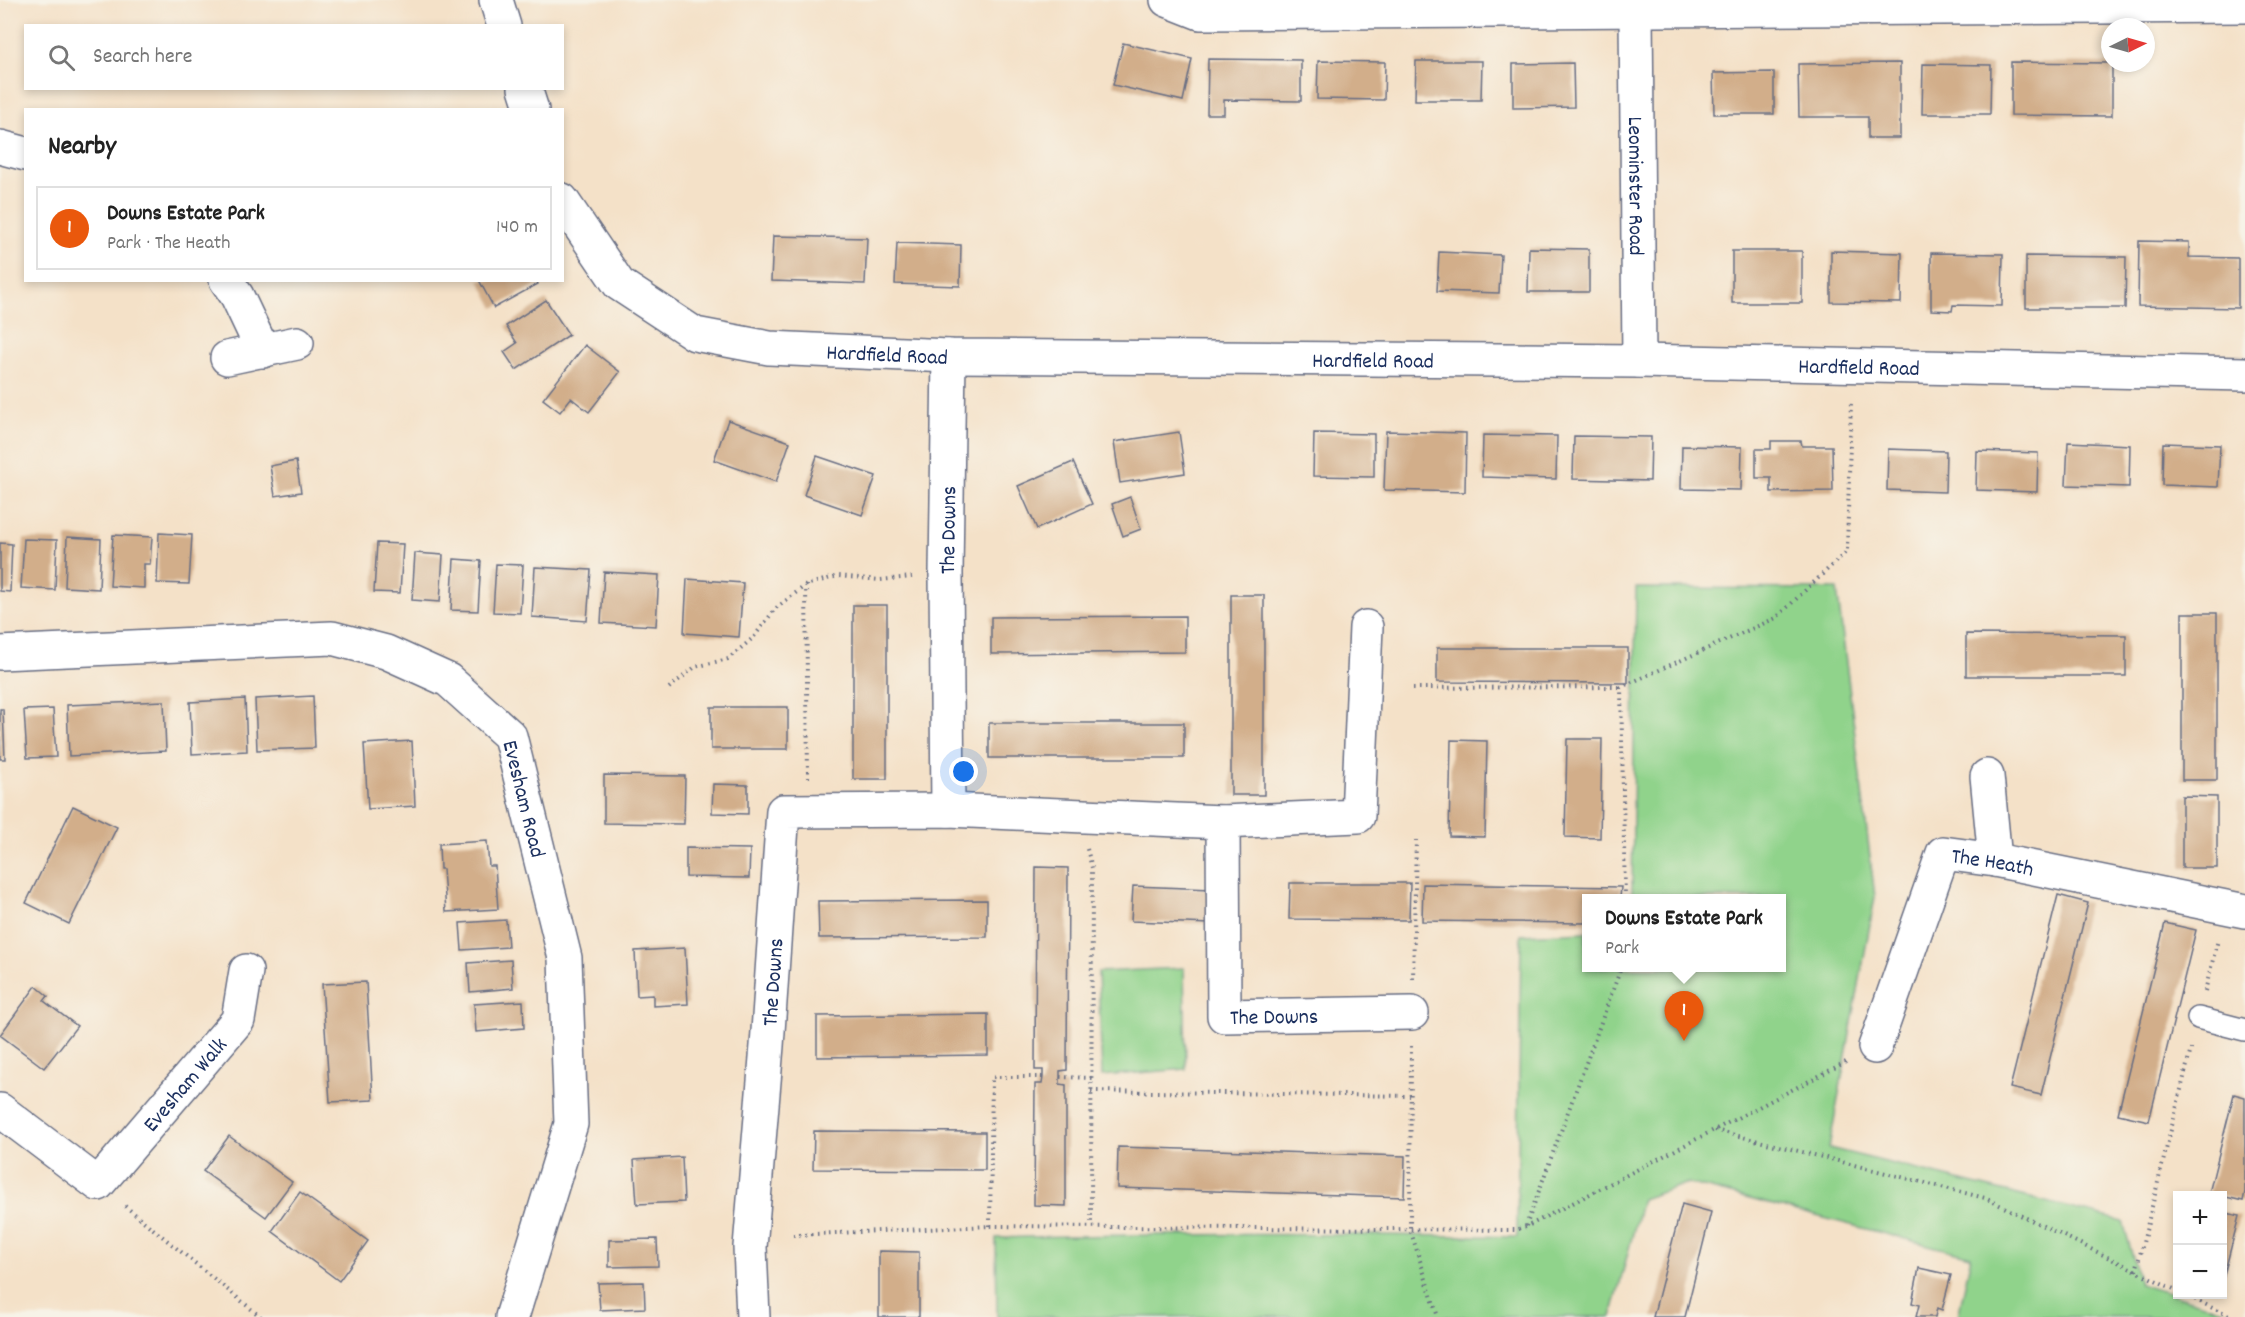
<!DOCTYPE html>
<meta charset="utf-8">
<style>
:root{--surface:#fff;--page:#f2f2f2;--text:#222;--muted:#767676;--line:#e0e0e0;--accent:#ea580c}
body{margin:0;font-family:Dekko,sans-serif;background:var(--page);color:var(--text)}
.controls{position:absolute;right:18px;bottom:18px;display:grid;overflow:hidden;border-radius:0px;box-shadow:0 3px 9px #0003}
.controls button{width:54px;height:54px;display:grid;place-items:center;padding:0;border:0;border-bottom:2px solid var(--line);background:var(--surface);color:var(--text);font:30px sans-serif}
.compass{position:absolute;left:2101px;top:18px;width:54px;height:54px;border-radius:50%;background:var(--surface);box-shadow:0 3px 9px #0003;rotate:85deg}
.you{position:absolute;left:964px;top:772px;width:21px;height:21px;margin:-15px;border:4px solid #fff;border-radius:50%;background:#1a73e8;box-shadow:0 0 0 9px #1a73e833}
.badge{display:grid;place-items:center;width:39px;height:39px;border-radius:50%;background:var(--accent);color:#fff;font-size:20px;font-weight:700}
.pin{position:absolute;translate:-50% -50px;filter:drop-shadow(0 2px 3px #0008)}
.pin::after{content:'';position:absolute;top:32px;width:21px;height:18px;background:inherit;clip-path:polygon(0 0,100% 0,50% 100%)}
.popup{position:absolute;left:1582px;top:894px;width:204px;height:78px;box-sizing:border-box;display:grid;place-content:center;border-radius:0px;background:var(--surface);filter:drop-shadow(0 2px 4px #0005);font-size:20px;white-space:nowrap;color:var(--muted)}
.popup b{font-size:22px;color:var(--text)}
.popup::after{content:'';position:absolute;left:50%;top:100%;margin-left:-12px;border:12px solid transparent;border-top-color:var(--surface)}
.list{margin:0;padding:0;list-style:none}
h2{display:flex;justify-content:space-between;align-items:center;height:78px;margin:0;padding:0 24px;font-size:26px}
h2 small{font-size:20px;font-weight:400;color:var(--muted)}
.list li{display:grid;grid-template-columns:39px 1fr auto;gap:18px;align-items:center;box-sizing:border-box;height:84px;margin:0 12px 12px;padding:0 12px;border:2px solid var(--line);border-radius:0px}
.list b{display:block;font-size:22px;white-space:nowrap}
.list p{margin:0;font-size:20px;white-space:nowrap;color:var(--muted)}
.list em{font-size:20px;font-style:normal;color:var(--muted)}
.icon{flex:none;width:33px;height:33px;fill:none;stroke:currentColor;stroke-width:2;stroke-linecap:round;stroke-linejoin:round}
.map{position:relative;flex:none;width:2245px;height:1317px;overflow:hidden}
.search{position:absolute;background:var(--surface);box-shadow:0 3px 9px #0003;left:24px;top:24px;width:540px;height:66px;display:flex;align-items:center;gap:15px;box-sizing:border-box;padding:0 21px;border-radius:0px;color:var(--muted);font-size:22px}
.panel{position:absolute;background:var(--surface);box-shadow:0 3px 9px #0003;left:24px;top:108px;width:540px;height:174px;border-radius:0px}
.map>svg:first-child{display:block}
</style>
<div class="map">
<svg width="2245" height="1317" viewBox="0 0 2245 1317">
<rect width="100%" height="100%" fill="#f7f3e8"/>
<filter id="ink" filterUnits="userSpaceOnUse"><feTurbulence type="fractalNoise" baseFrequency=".0167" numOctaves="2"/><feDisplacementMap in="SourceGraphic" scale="12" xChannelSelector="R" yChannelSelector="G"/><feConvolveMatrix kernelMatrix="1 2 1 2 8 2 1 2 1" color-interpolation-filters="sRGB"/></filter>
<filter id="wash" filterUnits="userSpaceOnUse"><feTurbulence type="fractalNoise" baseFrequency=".008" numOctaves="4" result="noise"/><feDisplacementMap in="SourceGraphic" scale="24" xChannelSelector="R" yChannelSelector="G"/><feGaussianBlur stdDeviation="1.35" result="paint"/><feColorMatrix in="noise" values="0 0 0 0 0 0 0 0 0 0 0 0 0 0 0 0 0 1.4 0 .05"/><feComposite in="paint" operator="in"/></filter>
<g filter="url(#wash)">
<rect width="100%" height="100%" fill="#f4e1c8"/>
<!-- green -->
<g fill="#90d38b" stroke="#568174" stroke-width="1.5">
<path d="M1636,588l201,1 38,308 -46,251 294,73 17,63 105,33h-287l13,-61 -283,-73 -46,16 -31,118h-614l-1,-79c174,-5 348,-4 521,-1l4,-302 65,-3v36h196v-70h-150z"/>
<polygon points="1184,968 1186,1069 1102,1076 1098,972"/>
</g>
<g id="blocks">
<!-- building -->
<g fill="#d2ae8a">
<polygon points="1123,43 1192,59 1183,101 1113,85"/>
<polygon points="1208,59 1301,60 1301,101 1224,100 1224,114 1207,114"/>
<polygon points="1318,61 1385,62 1384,100 1317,99"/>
<polygon points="1416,61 1482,61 1481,100 1415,100"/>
<polygon points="2011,62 2112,63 2112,116 2011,115"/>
<polygon points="1573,63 1574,107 1513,108 1513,64"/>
<polygon points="1900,63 1900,138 1868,138 1868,117 1799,117 1798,64"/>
<polygon points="1923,64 1991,65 1990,114 1922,114"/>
<polygon points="1774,72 1774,114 1714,114 1713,73"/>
<polygon points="773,236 867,238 865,284 771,281"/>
<polygon points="2139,241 2189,242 2189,257 2238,258 2238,308 2138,306"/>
<polygon points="897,243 961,245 960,286 895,284"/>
<polygon points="1529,248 1589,249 1589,292 1528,292"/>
<rect x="1732" y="251" width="70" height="52"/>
<polygon points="1831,251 1902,253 1901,303 1831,302"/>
<polygon points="1439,252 1501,255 1499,293 1437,291"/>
<polygon points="1931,253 2003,254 2002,306 1953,305 1952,311 1931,310"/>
<polygon points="2026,256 2126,257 2125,308 2026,308"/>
<polygon points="479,280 536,280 538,284 494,308"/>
<polygon points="546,300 569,335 516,370 504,352 517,343 506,326"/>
<polygon points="585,345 620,372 589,412 571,398 560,412 543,399"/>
<polygon points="728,420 790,442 776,482 714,460"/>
<polygon points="1386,431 1466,433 1465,492 1384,490"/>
<polygon points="1179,432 1185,473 1120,483 1114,442"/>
<polygon points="1314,433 1374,434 1374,477 1313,476"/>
<polygon points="1483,435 1557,436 1556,479 1482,477"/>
<polygon points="1574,436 1651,437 1650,481 1573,479"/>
<polygon points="1771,441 1801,441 1802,446 1832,446 1833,491 1771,492 1771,478 1756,478 1756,449 1771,449"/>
<polygon points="2068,442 2130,445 2129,487 2066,485"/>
<polygon points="2163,443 2220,445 2218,487 2162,485"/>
<polygon points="1682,446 1742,447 1741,490 1681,489"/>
<polygon points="1888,449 1946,451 1945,492 1887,490"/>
<polygon points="1977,451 2038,453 2037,492 1976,490"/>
<polygon points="817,456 876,476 862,515 804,495"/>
<polygon points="296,461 301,492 275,496 270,466"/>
<polygon points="1073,462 1092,504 1037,529 1018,486"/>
<polygon points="1130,497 1141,529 1123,536 1112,504"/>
<polygon points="159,533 192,535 189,584 157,583"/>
<polygon points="113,535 152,537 150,564 144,564 144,588 110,586"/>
<polygon points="67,537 101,539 99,589 65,587"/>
<polygon points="24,539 57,540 55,590 21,588"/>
<polygon points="0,543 12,544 10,592 0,591"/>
<polygon points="377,543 403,544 400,593 374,592"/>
<polygon points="415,553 443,555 440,602 412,600"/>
<polygon points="454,559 481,561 478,611 451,610"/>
<polygon points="496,564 523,565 520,613 493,612"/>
<polygon points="535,567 591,570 587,621 532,617"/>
<polygon points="604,572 659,575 656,626 601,623"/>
<polygon points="687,579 743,583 739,637 684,633"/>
<rect x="1231" y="595" width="33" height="200"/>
<rect x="853" y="605" width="34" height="174"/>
<rect x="2182" y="613" width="35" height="167"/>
<polygon points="1185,616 1185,652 991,654 991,617"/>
<polygon points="1966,634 2126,635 2126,676 1966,676"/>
<polygon points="1437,648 1628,648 1628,683 1437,682"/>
<polygon points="313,696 315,748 257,750 255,699"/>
<polygon points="245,699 247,751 192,754 190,702"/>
<polygon points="164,701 166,751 69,756 67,705"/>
<rect x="711" y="707" width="77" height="42"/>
<polygon points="0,709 3,709 5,759 0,759"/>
<polygon points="53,709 56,757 27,758 24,710"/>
<rect x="989" y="723" width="195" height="35"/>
<polygon points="1567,739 1602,739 1600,838 1565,837"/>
<polygon points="1451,740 1487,741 1485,837 1449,836"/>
<polygon points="412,741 415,806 368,809 364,744"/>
<polygon points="604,775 685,776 684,824 604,823"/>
<polygon points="713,784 748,785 748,814 712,813"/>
<polygon points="2182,796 2217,797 2217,868 2182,868"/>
<polygon points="73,806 117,827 69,924 26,903"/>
<polygon points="487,841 489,866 495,866 498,909 446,912 443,869 440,869 439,844"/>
<polygon points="686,848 750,849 749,878 686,877"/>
<polygon points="1036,867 1068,868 1067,1070 1060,1071 1060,1084 1066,1085 1066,1206 1034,1205 1035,1084 1042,1084 1043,1077 1043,1070 1035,1070"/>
<polygon points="1290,883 1410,883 1409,920 1289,919"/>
<polygon points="1423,884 1621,887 1620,898 1586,898 1586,923 1422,921"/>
<polygon points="1133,886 1212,889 1211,924 1131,921"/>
<polygon points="2058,895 2088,903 2041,1095 2010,1088"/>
<polygon points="987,900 987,937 819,938 818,901"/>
<polygon points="506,920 508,947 462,950 460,923"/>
<polygon points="2165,923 2196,930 2149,1121 2118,1114"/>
<polygon points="685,948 688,1004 653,1006 653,995 637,996 635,951"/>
<polygon points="511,960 513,988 470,992 468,963"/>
<polygon points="366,982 373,1100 330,1102 322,984"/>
<polygon points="36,986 48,996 44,1001 77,1026 44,1068 0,1035"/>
<polygon points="523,1001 524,1028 476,1032 474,1004"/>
<polygon points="988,1014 988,1055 817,1057 817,1016"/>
<polygon points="2234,1094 2245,1097 2245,1192 2243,1201 2209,1193"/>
<polygon points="814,1131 985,1132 985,1170 813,1169"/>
<polygon points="229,1136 292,1182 266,1217 203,1171"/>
<polygon points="1118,1147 1405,1156 1404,1197 1117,1188"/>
<polygon points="682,1157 684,1202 637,1204 634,1160"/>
<polygon points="300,1192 368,1241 339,1281 272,1231"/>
<polygon points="1682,1204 1711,1212 1685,1317 1653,1317"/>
<polygon points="2223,1212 2239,1216 2223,1279"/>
<polygon points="657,1239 658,1266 609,1267 609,1240"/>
<polygon points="879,1251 919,1252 919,1317 879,1317"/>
<polygon points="1919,1268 1951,1275 1942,1310 1937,1308 1935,1317 1916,1317 1919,1305 1912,1303"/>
<polygon points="644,1282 645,1308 600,1310 598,1283"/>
</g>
</g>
</g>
<g filter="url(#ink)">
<use href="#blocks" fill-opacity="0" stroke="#676d83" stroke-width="1.5"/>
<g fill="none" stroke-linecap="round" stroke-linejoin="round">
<!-- service casing -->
<g stroke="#676d83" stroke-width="24">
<polyline id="service" points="2198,1018 2245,1030"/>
</g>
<!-- minor casing -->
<g stroke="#676d83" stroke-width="36">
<g id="minor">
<polyline points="496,0 504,26"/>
<polyline points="1167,0 1200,13 2245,6"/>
<path id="s1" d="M1636,12l3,349"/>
<polyline points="525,88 532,110"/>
<polyline points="0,147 26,154"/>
<path id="s2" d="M562,200l57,84 76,50 74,14 180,8 690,5 606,13"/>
<polyline points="226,280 237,296 263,351"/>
<polyline points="227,358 297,343"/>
<path id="s3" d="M0,653l332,-15 54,14 62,28 62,56 55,222 6,166 -59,193"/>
<polyline points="1987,776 1995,860"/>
<path id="s4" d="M948,810l-2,-237 3,-217"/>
<path id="s5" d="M1223,822l1,194 188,-3"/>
<path id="s6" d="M1875,1047l68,-194 52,7 250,51"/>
<path id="s7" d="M0,1110l98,74 140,-164 8,-49"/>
<path id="s8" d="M753,1317l-3,-70 17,-201 16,-235 165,-1 275,12 135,-6 8,-189"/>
</g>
</g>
<!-- path -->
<g stroke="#676d83" stroke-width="4" stroke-dasharray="1.5 4.5" stroke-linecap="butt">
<polyline points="806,585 808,778"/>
<polyline points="669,688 695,667 728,659 753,638 776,608 806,585 838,576 880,580 912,577"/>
<polyline points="1413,688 1621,687"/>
<polyline points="1087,849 1092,868 1091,1225"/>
<polyline points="1625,898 1621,687 1776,618 1847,551 1851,400"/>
<polyline points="1413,979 1416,840"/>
<polyline points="2205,991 2218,940"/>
<polyline points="1411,1046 1410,1229 1438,1317"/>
<polyline points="1060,1077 1092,1078"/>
<polyline points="1091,1091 1410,1096"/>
<polyline points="1715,1130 1985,1198 2178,1291"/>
<polyline points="125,1206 261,1317"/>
<polyline points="990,1226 992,1077 1043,1077"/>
<polyline points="1526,1226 1621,968"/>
<polyline points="793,1235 990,1226 1515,1230 1526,1227 1846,1062"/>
<polyline points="2136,1271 2192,1045"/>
<polyline points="2184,1294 2231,1317"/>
</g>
<!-- service -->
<use href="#service" stroke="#fff" stroke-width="21"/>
<!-- minor -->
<use href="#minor" stroke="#fff" stroke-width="33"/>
</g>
</g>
<g text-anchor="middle" stroke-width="4.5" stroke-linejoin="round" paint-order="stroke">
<!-- street labels -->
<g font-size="22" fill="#1b2f5e" stroke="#f7f3e8">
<text dy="8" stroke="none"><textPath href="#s1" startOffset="174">Leominster Road</textPath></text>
<text dy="8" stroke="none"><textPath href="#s2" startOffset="386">Hardfield Road</textPath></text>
<text dy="8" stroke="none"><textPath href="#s2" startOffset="872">Hardfield Road</textPath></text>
<text dy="8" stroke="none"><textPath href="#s2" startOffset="1358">Hardfield Road</textPath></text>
<text dy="8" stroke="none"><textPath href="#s4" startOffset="280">The Downs</textPath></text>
<text dy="8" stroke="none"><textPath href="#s3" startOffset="604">Evesham Road</textPath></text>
<text dy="8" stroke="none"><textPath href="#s6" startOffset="256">The Heath</textPath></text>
<text dy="8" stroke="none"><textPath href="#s8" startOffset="336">The Downs</textPath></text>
<text dy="8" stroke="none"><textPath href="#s5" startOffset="244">The Downs</textPath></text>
<text dy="8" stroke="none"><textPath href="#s7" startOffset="255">Evesham Walk</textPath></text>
</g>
</g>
</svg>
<div class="controls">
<button>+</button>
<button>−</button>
</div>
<svg class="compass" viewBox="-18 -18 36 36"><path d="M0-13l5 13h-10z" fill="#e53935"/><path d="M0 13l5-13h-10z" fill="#767676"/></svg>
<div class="you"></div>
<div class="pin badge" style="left:1684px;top:1041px">1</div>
<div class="popup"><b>Downs Estate Park</b>Park</div>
<div class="search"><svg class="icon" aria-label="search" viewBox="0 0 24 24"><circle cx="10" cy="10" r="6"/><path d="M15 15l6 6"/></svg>Search here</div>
<section class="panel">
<h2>Nearby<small></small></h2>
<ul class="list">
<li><span class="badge">1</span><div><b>Downs Estate Park</b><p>Park · The Heath</p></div><em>140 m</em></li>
</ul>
</section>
</div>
